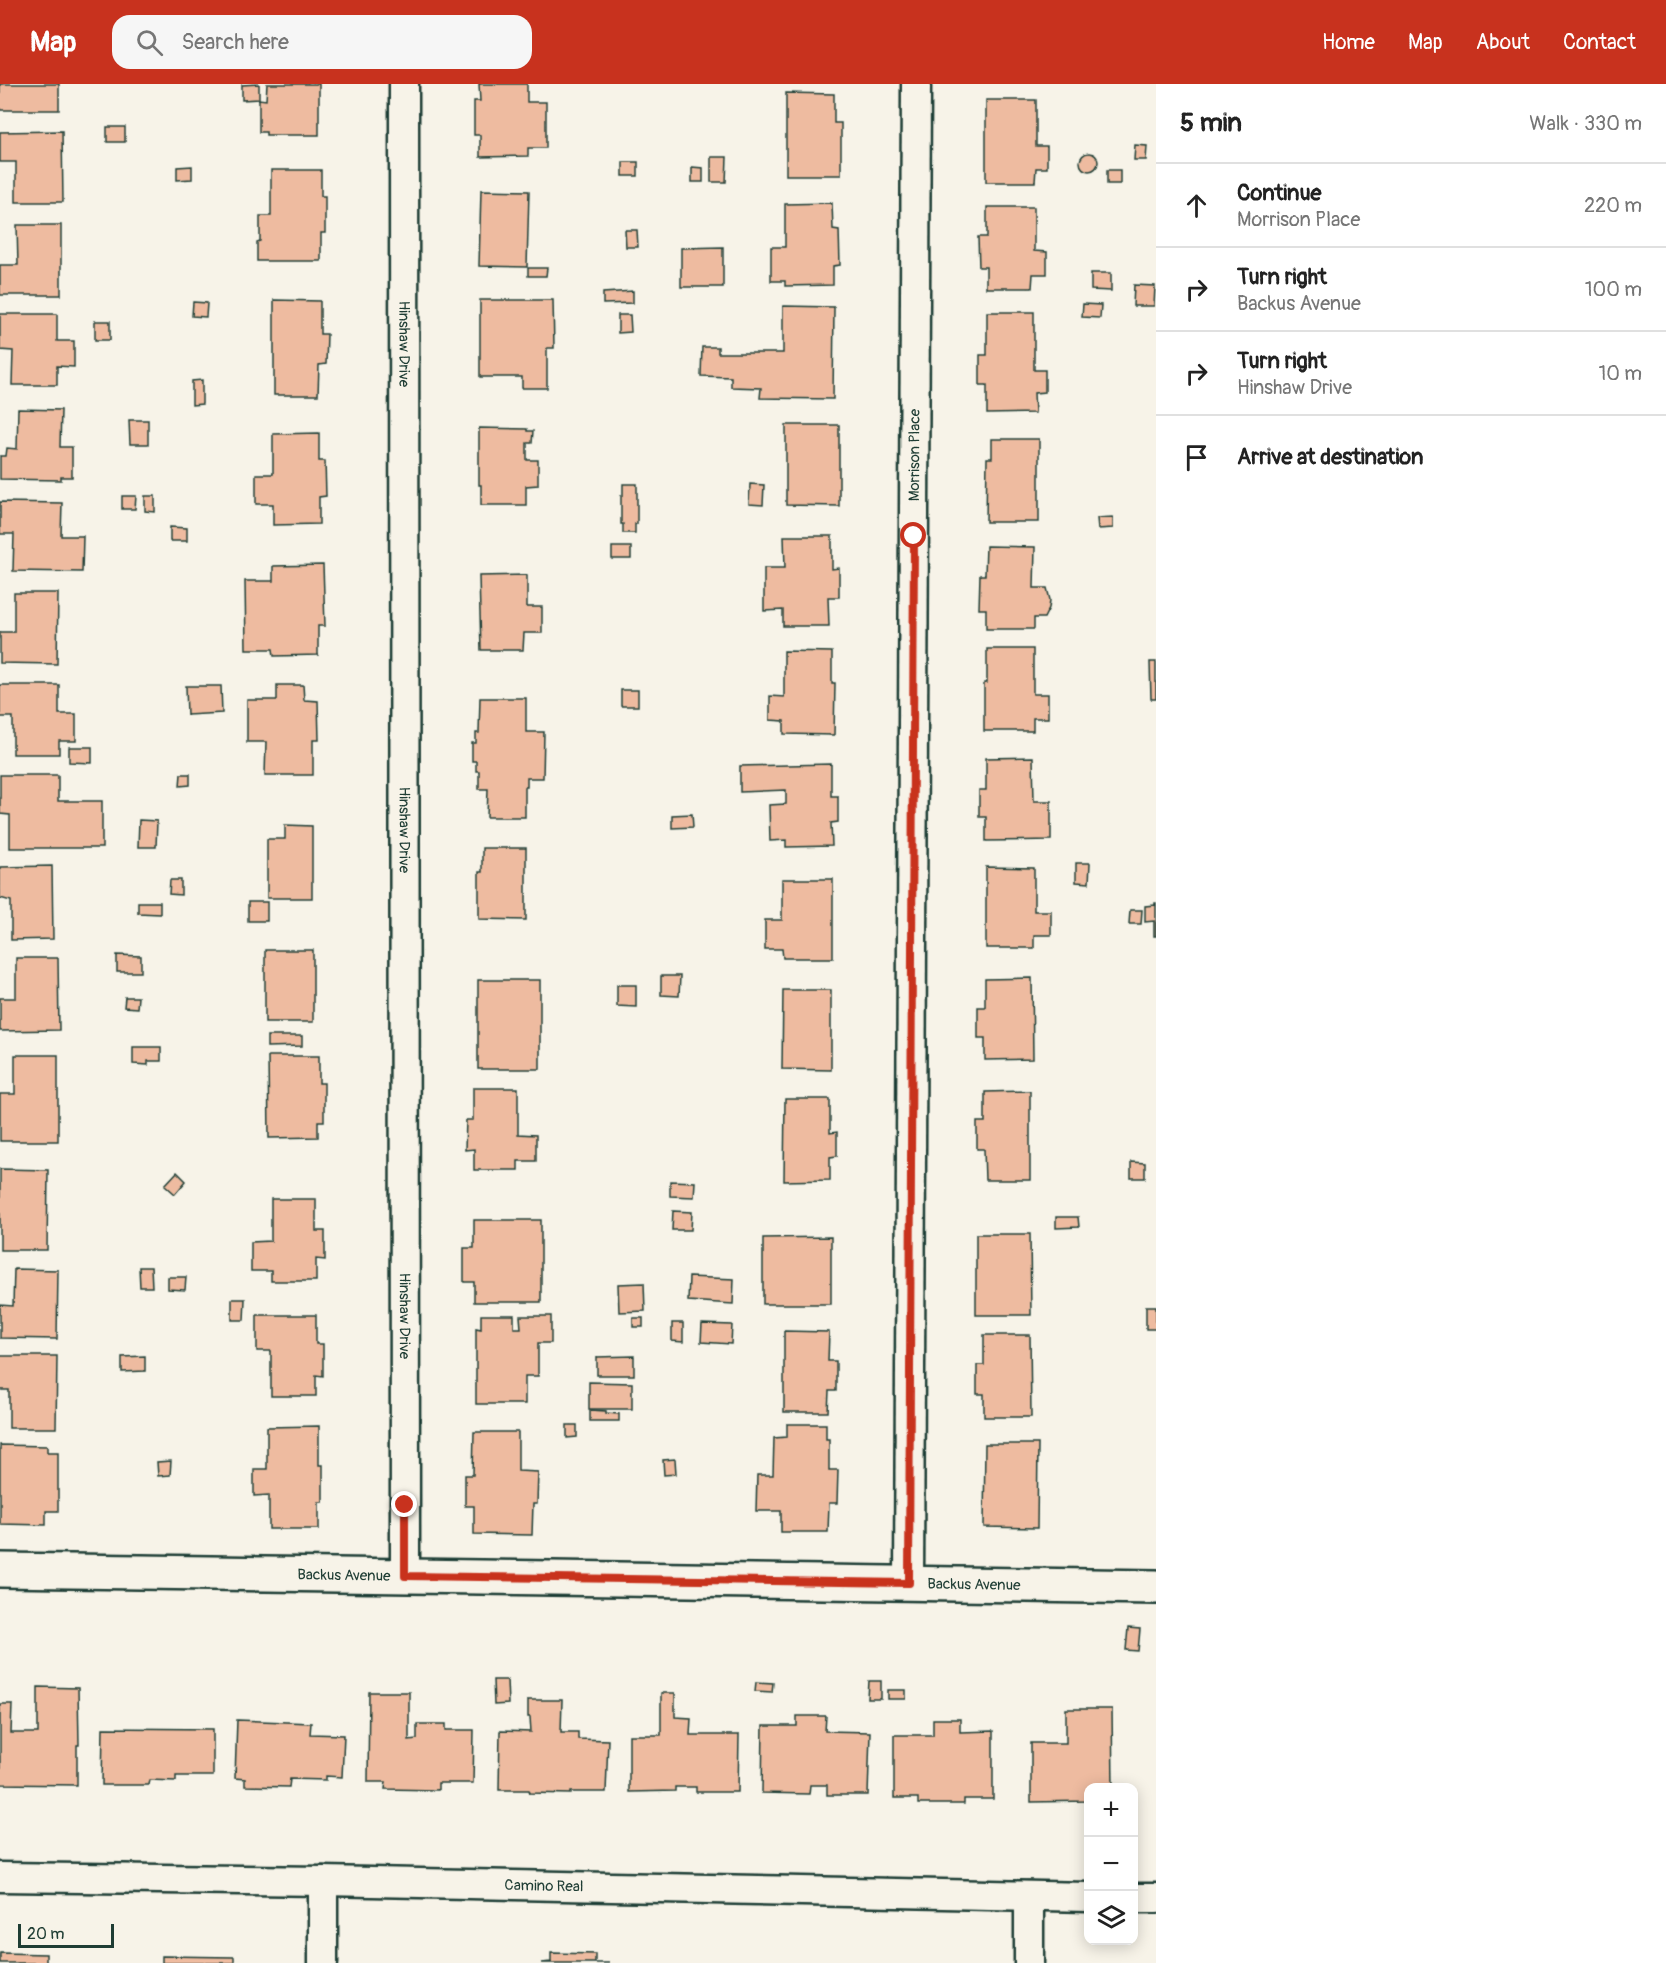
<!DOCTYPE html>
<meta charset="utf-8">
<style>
:root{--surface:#fff;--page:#f6f6f6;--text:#222;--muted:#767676;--line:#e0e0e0;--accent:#c8321e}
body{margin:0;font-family:Pangolin,sans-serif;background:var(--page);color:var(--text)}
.controls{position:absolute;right:18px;bottom:18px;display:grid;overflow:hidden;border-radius:12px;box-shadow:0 3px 15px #0003}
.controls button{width:54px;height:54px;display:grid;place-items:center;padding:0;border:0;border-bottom:2px solid var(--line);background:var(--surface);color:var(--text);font:30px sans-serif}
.scale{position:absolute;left:18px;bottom:15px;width:96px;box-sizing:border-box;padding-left:6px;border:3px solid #1f3d34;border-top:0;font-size:16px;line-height:21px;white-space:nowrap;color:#1f3d34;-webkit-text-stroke:4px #f7f3e8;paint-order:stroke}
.stop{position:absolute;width:18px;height:18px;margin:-14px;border:4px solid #c8321e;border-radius:50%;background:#fff}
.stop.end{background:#c8321e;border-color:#fff;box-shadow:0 2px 6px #0008}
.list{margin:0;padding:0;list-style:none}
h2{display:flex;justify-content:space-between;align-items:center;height:78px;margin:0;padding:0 24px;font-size:26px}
h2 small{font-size:20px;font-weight:400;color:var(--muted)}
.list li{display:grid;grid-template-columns:39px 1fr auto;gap:18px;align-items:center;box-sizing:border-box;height:84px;padding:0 24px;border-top:2px solid var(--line)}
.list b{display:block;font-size:22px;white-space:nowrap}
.list p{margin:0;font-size:20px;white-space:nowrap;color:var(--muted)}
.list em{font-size:20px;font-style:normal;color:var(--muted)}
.icon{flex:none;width:33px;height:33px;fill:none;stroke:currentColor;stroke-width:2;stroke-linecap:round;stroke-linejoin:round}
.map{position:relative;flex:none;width:1156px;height:1879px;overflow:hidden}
header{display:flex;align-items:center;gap:36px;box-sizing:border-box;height:84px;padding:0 30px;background:var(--accent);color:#fff}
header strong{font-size:28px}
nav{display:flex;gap:33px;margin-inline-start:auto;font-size:21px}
.search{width:420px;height:54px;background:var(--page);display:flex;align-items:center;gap:15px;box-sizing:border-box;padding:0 21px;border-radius:18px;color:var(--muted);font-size:22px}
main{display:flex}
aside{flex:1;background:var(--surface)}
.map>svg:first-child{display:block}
</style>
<header>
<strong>Map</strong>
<div class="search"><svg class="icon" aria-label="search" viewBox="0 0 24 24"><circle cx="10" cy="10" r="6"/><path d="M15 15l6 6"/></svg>Search here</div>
<nav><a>Home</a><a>Map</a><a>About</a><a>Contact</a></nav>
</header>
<main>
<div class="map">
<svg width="1156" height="1879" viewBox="0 0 1156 1879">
<rect width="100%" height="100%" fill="#f7f3e8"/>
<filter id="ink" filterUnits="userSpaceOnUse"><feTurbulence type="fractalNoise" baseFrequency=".0167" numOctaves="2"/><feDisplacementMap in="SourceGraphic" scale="12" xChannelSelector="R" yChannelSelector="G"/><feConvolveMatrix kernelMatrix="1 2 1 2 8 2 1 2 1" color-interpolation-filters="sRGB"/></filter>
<g filter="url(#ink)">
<!-- building -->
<g fill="#eebba0" stroke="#1f3d34" stroke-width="1.5">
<rect x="0" y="0" width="59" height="26"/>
<polygon points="259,0 259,15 242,16 242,1"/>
<polygon points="267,0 319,0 319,51 266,51 266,48 259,48 259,15 266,16"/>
<polygon points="479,0 527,0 527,18 546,18 546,64 528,64 528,72 480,73 480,51 474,51 474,17 480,17"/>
<polygon points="786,9 834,10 834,39 841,39 841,91 786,91"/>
<polygon points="986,16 1036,16 1036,62 1047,62 1047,84 1036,84 1035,98 986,98"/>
<rect x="107" y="43" width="18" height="15"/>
<polygon points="62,47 63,118 16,118 16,78 0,78 0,48"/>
<polygon points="1135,61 1147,62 1146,76 1134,76"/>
<circle cx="1089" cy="78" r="9"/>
<polygon points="711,73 727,73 726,98 711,98"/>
<rect x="623" y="78" width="15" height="14"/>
<polygon points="192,82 192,95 177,96 177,83"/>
<polygon points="692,83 703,84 703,98 692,98"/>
<polygon points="271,86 321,86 321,112 325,112 325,149 321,149 321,177 257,177 257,158 260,157 260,132 271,132"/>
<rect x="1107" y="86" width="13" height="14"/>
<polygon points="481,106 529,107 527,183 479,182"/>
<polygon points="832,119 833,145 839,146 840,181 833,182 833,201 785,202 785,197 771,197 771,163 785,163 785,120"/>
<polygon points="987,123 1034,123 1034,167 1047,168 1047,190 1033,190 1032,204 986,204 986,183 979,183 978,153 987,153"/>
<polygon points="17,141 61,141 61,211 0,211 0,181 18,181"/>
<polygon points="625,146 637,146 638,163 626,163"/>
<polygon points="723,163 723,203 681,203 681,164"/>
<polygon points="528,184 547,184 546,192 528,192"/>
<polygon points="1091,189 1111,189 1111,207 1091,206"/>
<polygon points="1134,201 1155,202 1154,222 1133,222"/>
<polygon points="633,207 633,219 603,220 603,209"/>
<polygon points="274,216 320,217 320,250 327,250 326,280 319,281 318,311 274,311"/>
<polygon points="480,216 553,216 554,264 547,264 547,304 522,304 522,293 480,293"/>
<polygon points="193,218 207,219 206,233 192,232"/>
<polygon points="1083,220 1101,221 1100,234 1082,233"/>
<polygon points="783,222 834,223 833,315 760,314 761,304 731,303 731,293 701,292 702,263 718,263 718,269 783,269"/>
<polygon points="987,228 1034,228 1034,286 1045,286 1045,308 1034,309 1035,329 987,330 987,301 980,301 980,271 987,271"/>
<polygon points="0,230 57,230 57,257 74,257 74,283 57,282 57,301 12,301 13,267 0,266"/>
<polygon points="618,231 630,231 631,248 618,249"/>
<rect x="95" y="237" width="15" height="19"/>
<polygon points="202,296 202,320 192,321 192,297"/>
<polygon points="18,325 61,326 60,363 72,363 72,393 61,393 61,396 0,395 0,372 6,372 7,364 17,365"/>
<polygon points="129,336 148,336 148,360 130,360"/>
<polygon points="786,341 839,341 839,422 786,421"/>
<polygon points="479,344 527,345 527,347 533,347 532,359 527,359 527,376 538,376 538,401 526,402 526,421 481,421 481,401 479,401"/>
<polygon points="319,349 319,377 325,377 326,412 319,413 319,440 273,441 273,420 256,420 256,390 273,390 273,350"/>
<polygon points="992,355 1039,355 1039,438 986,438 987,374 992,374"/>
<polygon points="623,400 637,400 637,440 635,440 635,449 623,449 623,440 621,440 621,412 623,412"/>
<polygon points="750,400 764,401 763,421 749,420"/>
<polygon points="122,412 136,412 135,425 122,425"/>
<polygon points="145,412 155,412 155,428 145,427"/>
<polygon points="0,418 62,419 61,452 83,452 82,488 13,487 14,450 0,450"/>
<polygon points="1113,433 1113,444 1098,445 1097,434"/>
<polygon points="170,443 187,444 187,457 170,457"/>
<polygon points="784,452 832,452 832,485 839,484 839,513 828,513 829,542 783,542 783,526 764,527 764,484 785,484"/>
<polygon points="986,462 1035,463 1034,504 1047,504 1050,516 1049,524 1044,534 1034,534 1034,545 986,545 986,525 979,525 980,491 985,491"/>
<rect x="612" y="463" width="19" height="12"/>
<polygon points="323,481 325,542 318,542 318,571 274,572 273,565 246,565 245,497 273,497 273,482"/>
<polygon points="527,491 527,523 542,523 542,549 524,549 523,566 481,566 479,492"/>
<polygon points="14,509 58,509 57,580 0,579 0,548 14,548"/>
<polygon points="987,565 1033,565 1033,610 1048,610 1048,634 1033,634 1033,647 984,647 984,599 987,599"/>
<polygon points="784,567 832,568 832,599 835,599 834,651 784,650 784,637 770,636 770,612 784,613"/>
<polygon points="1150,578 1156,578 1156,615 1151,615"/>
<polygon points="0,601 59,601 59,630 76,630 76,657 59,657 59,670 13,670 13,633 0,633"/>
<polygon points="277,601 303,601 304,616 318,617 319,656 313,656 313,691 265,691 266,658 247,658 247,616 277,616"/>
<polygon points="186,602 221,602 222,629 187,631"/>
<rect x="621" y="606" width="17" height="16"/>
<polygon points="480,614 526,614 526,648 544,648 543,694 527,694 527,703 525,703 525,733 487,733 488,705 479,705 479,687 476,687 476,677 472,677 472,659 476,659 476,649 479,649"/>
<polygon points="69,663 92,663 92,679 69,678"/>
<polygon points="1033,673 1034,717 1051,717 1051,756 986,757 986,733 979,733 979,706 986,706 986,674"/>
<polygon points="831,680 831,712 838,712 838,738 831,739 832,762 786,763 786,756 770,757 769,721 786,720 786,706 740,708 740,682"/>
<polygon points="181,690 190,690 190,701 180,702"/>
<polygon points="0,691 58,691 58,717 102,717 102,764 10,764 10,731 0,730"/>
<polygon points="692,730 693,743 672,744 672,731"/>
<polygon points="139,736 157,737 156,763 138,763"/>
<polygon points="285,741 312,742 312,814 267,814 267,755 285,755"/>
<polygon points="482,764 526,764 526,836 479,835 479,788 482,788"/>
<polygon points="1076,779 1090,779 1089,799 1076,798"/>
<polygon points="52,782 53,855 11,856 11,817 0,814 0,783"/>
<polygon points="986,783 1034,784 1034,827 1051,827 1051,851 1034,851 1034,864 986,864"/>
<polygon points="782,795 833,795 833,874 783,874 782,865 765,865 765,836 782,836"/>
<polygon points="170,796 181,796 181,811 169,810"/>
<polygon points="138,818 160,818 160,830 138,829"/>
<rect x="248" y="818" width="19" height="19"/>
<polygon points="1155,819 1156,819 1156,852 1154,852 1154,837 1145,838 1145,822 1155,821"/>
<polygon points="1130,826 1142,826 1141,840 1129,840"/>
<rect x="265" y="866" width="48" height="72"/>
<polygon points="117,871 141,872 141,888 117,888"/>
<polygon points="16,874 58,874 59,946 0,947 0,914 16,914"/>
<polygon points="661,892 680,892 679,912 661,911"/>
<polygon points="1032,894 1033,975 985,976 985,954 978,954 978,923 985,923 985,895"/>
<rect x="478" y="896" width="62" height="89"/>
<polygon points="617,901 636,901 636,923 617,922"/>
<polygon points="783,906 831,906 831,986 782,985"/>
<polygon points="125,913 138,913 137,924 124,923"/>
<polygon points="267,952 302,952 302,962 267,963"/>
<polygon points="133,963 161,963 161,977 148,977 148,981 133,980"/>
<polygon points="15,971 58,971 58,1057 0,1057 0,1010 15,1010"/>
<polygon points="268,972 319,972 319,999 324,999 324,1037 318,1037 318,1053 269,1054"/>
<polygon points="473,1004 518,1004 518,1050 536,1051 536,1077 518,1077 518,1086 474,1086 474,1065 465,1066 466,1036 473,1036"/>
<polygon points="1030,1007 1030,1096 985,1096 984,1065 977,1065 977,1038 985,1038 985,1008"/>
<polygon points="785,1015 830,1015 830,1049 837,1048 837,1072 830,1073 830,1096 784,1097"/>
<polygon points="1131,1078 1145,1079 1145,1094 1131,1094"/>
<polygon points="0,1085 48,1086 47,1166 0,1166"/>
<polygon points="177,1088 186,1097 175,1110 165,1101"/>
<polygon points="670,1097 695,1098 694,1113 670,1112"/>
<polygon points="271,1115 316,1115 316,1147 325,1147 325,1176 316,1175 316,1197 271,1197 271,1187 251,1187 251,1158 271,1157"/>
<polygon points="673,1127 692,1128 691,1146 672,1146"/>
<polygon points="1056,1133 1078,1133 1079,1143 1056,1144"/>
<polygon points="474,1136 541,1136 541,1218 474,1218 474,1198 464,1198 464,1164 474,1164"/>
<polygon points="976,1150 1030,1150 1031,1231 976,1231"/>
<polygon points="831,1153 831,1220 763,1220 763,1154"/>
<polygon points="139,1183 151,1183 152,1203 140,1203"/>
<polygon points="14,1185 58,1186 57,1255 0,1254 0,1221 13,1222"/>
<polygon points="168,1193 186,1193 185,1206 168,1205"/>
<polygon points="689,1193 734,1195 733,1220 688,1217"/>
<polygon points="644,1199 645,1227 619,1228 618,1200"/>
<polygon points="232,1215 245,1215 244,1236 232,1236"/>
<rect x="1146" y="1222" width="10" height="23"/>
<polygon points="257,1231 316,1231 316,1260 323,1260 323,1292 316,1291 316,1312 271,1312 271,1267 257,1267"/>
<polygon points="481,1231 514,1231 514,1244 521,1244 520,1232 551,1232 551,1259 538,1259 538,1292 525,1292 525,1320 476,1320 476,1244 481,1245"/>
<rect x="633" y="1234" width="10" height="9"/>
<polygon points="672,1239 683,1239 683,1258 672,1257"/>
<polygon points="702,1240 732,1241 731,1260 701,1258"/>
<polygon points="784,1247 829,1248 828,1277 836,1277 836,1307 829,1307 828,1328 784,1328"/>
<polygon points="984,1251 1030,1251 1031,1333 984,1333 984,1310 977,1310 977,1281 984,1281"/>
<polygon points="0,1272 57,1272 56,1344 9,1344 9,1306 0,1306"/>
<polygon points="145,1272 145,1287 122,1288 122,1273"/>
<polygon points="634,1272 634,1291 597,1291 597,1273"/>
<polygon points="589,1298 632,1299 632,1325 589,1325"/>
<polygon points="590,1326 606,1327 606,1329 619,1330 619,1337 590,1337"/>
<polygon points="787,1340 826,1340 826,1355 829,1355 829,1386 838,1386 837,1419 829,1419 828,1448 781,1448 781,1427 756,1427 757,1391 773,1391 774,1354 787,1353"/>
<polygon points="567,1341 577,1341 577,1353 567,1354"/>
<polygon points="319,1342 319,1381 323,1381 323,1418 319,1418 319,1445 269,1445 269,1411 254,1412 254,1385 267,1385 267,1343"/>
<polygon points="474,1348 518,1348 518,1387 538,1388 537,1420 533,1420 532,1451 474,1450 474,1422 465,1422 465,1391 473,1391"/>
<polygon points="985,1360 1038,1360 1037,1444 984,1443"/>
<polygon points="0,1361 47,1362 47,1368 58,1368 58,1427 46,1427 46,1441 0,1440"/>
<polygon points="675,1375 676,1390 664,1391 663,1376"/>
<polygon points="171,1377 170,1391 158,1392 157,1378"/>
<polygon points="1128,1544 1140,1545 1138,1567 1126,1566"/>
<polygon points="493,1596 507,1596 508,1620 494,1621"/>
<polygon points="869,1597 881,1597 881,1615 868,1615"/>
<polygon points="756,1598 773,1599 772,1608 755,1607"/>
<polygon points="38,1603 78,1604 79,1661 77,1661 77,1701 0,1700 0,1620 12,1620 11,1649 38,1649"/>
<rect x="888" y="1606" width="18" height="9"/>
<polygon points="369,1608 409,1608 409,1656 417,1655 417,1640 446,1640 446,1646 474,1646 473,1699 438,1699 438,1706 385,1705 386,1698 368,1698"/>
<polygon points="661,1609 675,1609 675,1633 691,1634 690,1651 739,1651 738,1708 696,1708 696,1703 675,1703 675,1707 629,1708 629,1651 661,1651"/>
<polygon points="528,1616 562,1616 561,1648 578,1648 578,1655 608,1656 606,1708 571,1708 571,1710 530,1709 529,1706 499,1706 500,1647 531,1648 530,1633 528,1633"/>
<polygon points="1066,1625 1112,1625 1113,1704 1088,1704 1088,1717 1031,1718 1031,1659 1066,1659"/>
<polygon points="797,1632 826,1632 825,1647 870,1648 868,1711 827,1711 827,1701 810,1701 809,1710 762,1709 763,1642 797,1642"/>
<polygon points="933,1635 960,1635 960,1648 993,1647 993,1715 964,1715 964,1720 918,1720 918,1714 894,1714 894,1651 933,1651"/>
<polygon points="237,1636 311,1639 310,1650 344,1651 342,1693 326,1692 326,1696 290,1695 289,1703 245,1702 245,1695 235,1694"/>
<polygon points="103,1644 213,1645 213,1692 176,1692 176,1697 149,1696 148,1701 102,1701"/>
<polygon points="0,1869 46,1870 46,1879 0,1879"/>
<polygon points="551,1869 595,1870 595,1879 609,1879 542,1879 551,1878"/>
<polygon points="162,1872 234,1873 234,1879 162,1879"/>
</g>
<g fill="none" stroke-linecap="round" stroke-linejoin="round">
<!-- minor casing -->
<g stroke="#1f3d34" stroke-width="33">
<g id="minor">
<path id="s1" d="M404,0l1,1492"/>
<path id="s2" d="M909,1499l7,-1499"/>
<path id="s3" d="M0,1793l323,4 765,16"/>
<polyline points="1029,1812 1029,1879"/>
<polyline points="1134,1814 1156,1814"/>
<polyline points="323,1879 323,1797"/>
</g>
</g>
<!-- tertiary casing -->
<g stroke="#1f3d34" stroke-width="38">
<g id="tertiary">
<path id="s4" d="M0,1486l1156,17"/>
</g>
</g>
<!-- minor -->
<use href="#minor" stroke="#f7f3e8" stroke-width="28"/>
<!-- tertiary -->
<use href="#tertiary" stroke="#f7f3e8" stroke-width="33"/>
</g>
</g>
<g fill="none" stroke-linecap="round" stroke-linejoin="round" filter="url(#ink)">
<!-- route -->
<polyline stroke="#c8321e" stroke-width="8" points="405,1421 405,1492 909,1499 914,452"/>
</g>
<g text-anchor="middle" stroke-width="6" stroke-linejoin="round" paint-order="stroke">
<!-- street labels -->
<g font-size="15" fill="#1f3d34" stroke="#f7f3e8">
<text dy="5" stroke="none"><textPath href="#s1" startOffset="260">Hinshaw Drive</textPath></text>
<text dy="5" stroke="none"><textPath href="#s2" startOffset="1128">Morrison Place</textPath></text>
<text dy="5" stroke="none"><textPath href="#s1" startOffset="746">Hinshaw Drive</textPath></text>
<text dy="5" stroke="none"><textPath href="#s1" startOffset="1232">Hinshaw Drive</textPath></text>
<text dy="5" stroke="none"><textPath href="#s4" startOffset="344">Backus Avenue</textPath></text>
<text dy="5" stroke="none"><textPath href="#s4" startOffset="974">Backus Avenue</textPath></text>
<text dy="5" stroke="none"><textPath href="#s3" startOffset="544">Camino Real</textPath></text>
</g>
</g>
</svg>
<div class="controls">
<button>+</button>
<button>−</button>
<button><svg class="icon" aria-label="layers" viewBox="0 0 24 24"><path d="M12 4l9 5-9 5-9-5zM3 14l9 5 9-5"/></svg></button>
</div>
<div class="scale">20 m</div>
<div class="stop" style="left:914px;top:452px"></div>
<div class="stop end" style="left:405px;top:1421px"></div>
</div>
<aside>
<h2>5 min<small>Walk · 330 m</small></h2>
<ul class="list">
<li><svg class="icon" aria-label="ahead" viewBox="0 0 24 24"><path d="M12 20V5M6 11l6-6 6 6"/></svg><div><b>Continue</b><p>Morrison Place</p></div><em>220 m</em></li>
<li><svg class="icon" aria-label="right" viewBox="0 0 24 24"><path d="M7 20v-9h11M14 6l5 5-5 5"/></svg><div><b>Turn right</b><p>Backus Avenue</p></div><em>100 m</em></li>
<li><svg class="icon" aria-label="right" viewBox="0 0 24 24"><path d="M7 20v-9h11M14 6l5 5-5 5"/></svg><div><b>Turn right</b><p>Hinshaw Drive</p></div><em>10 m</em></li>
<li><svg class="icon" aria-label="arrive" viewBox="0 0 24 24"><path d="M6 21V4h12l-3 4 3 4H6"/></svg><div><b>Arrive at destination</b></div></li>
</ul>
</aside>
</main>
